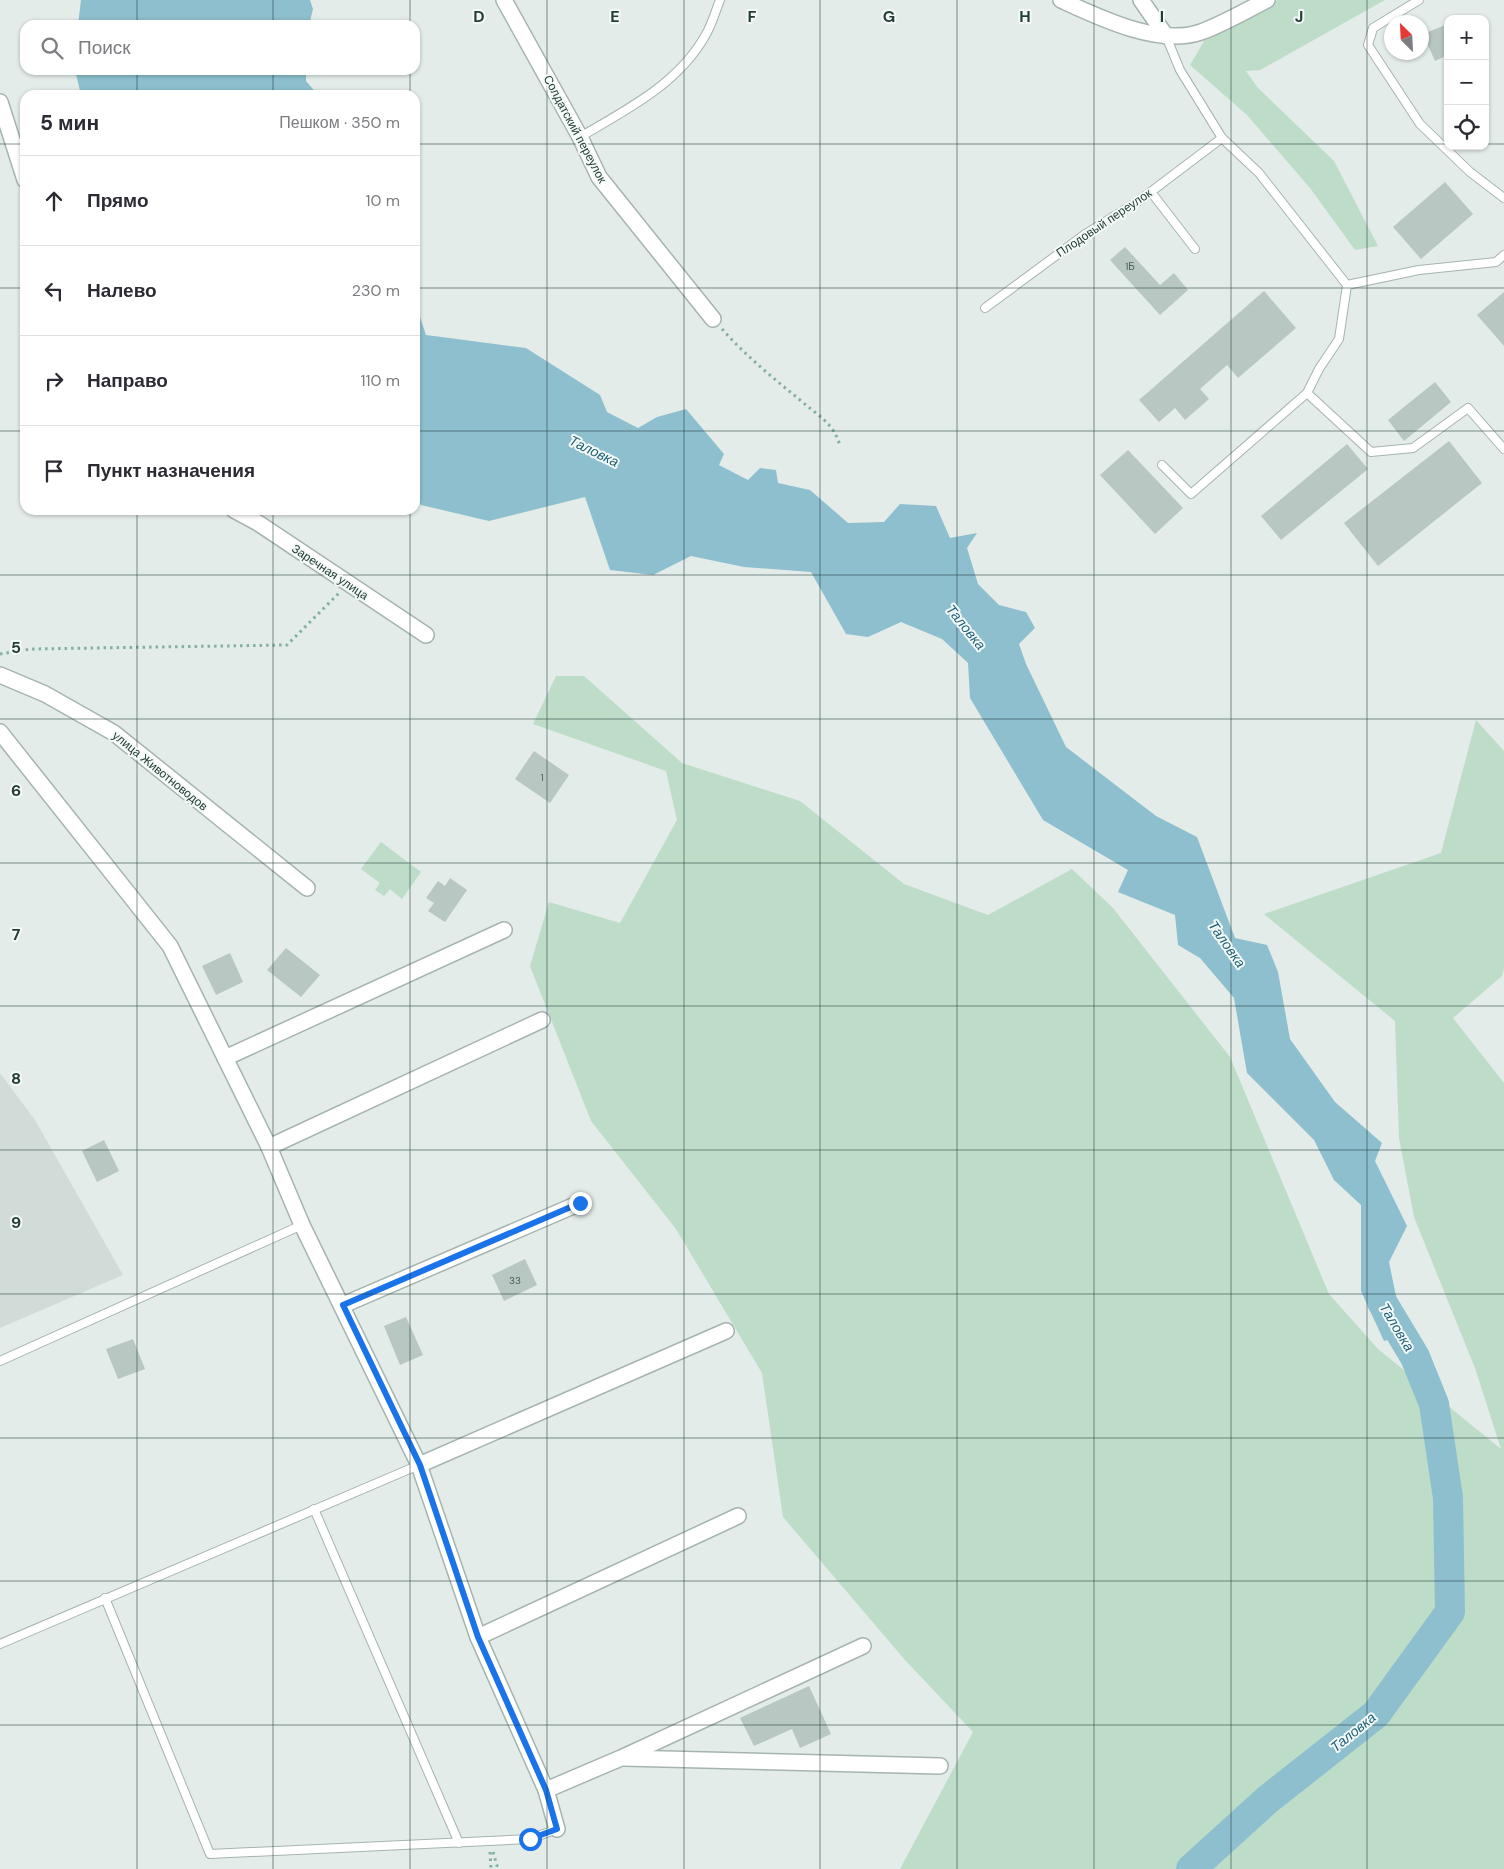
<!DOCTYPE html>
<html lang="ru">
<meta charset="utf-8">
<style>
:root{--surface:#fff;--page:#f2f2f3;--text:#2b2b33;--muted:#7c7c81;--line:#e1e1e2}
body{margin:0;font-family:"DM Sans",sans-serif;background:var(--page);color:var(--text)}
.controls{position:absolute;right:15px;top:15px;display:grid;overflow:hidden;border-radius:10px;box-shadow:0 1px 4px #0004}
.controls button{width:45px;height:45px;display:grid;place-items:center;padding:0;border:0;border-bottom:1px solid var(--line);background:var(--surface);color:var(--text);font:25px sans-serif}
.compass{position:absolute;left:1384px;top:15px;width:45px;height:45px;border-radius:50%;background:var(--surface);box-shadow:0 1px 4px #0004;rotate:336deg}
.stop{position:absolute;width:15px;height:15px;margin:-11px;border:4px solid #1a73e8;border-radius:50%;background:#fff}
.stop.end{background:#1a73e8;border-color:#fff;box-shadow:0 1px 5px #0008}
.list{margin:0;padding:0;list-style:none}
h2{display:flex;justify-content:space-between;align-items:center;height:65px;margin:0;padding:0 20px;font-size:21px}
h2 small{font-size:16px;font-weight:400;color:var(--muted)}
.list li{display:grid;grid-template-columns:32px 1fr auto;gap:15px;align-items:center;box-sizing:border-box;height:90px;padding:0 20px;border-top:1px solid var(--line)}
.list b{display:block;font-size:19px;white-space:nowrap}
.list em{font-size:16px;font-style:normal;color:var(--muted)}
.icon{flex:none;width:28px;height:28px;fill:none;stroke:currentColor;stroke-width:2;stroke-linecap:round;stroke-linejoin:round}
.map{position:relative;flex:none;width:1504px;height:1869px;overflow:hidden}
.search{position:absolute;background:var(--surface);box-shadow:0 1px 4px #0004;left:20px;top:20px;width:400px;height:55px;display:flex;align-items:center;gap:12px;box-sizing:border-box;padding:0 18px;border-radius:15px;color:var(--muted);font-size:19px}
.panel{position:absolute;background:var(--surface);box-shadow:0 1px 4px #0004;left:20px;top:90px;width:400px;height:425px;border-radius:15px}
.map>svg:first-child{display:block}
</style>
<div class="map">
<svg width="1504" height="1869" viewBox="0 0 1504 1869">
<rect width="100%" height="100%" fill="#e3ece9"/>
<!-- built -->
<polygon fill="#d1dcd8" points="0,1073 35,1120 123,1275 0,1328"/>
<!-- green -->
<g fill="#bdddc8">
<polygon points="1278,0 1385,0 1260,70 1246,71 1258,88 1334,161 1378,246 1355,250 1310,188 1247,115 1190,65 1210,31"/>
<polygon points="556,676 584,676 682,763 800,801 904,884 988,915 1072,869 1113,908 1230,1057 1329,1294 1378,1349 1501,1449 1475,1368 1414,1217 1399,1138 1395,1021 1264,914 1441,853 1476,720 1504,751 1504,968 1502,976 1453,1018 1504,1083 1504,1869 900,1869 973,1732 905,1660 783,1517 762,1373 676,1229 591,1121 530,966 549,902 620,923 677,820 666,771 533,724"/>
<polygon points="381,842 421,872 402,899 390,889 384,896 375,890 380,883 361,869"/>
</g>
<!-- water -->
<g fill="#8dbfcf">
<polygon points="81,0 310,0 313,9 309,25 78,25"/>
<polygon points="75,70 306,70 306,81 318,95 81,95"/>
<polygon points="415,302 426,335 526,348 600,395 607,412 638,428 657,417 686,409 724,454 719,465 748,480 760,468 776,470 778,483 810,490 848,523 884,522 900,504 936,506 950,538 977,533 967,548 978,584 999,605 1026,612 1035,628 1019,644 1026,664 1066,747 1156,816 1197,837 1235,938 1267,945 1278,972 1290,1039 1335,1102 1382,1143 1375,1161 1407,1226 1389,1262 1404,1335 1384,1341 1361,1291 1361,1205 1334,1180 1314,1140 1247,1073 1234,998 1200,958 1178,945 1175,915 1118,892 1128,870 1043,820 970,698 968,663 942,639 901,622 868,637 846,634 811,572 744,567 691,556 653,575 610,570 585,497 489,521 421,505 415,496"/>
</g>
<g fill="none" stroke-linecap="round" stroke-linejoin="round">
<!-- river -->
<polyline stroke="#8dbfcf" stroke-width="30" points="1191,1869 1267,1800 1376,1714 1450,1612 1448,1498 1434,1404 1415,1357 1382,1302"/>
</g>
<!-- building -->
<g fill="#b8c7c2">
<polygon points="1448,24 1448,55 1435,61 1423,34"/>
<polygon points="1445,182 1473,214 1421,259 1393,227"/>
<polygon points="1125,247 1160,285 1174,273 1188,290 1160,315 1110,260"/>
<polygon points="1264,291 1296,328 1238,378 1227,365 1200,389 1209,399 1185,420 1175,408 1159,422 1139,400"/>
<polygon points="1504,292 1504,346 1477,315"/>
<polygon points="1435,382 1451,402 1404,441 1388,420"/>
<polygon points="1449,441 1482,483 1378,566 1344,523"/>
<polygon points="1347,444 1368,469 1281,540 1261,516"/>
<polygon points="1128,450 1183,508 1155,534 1100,475"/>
<polygon points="534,751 569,775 550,803 515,779"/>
<polygon points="450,878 467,890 445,922 428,911 434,903 426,898 438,881 445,886"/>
<polygon points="286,948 320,975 301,997 267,970"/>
<polygon points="230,953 243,982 216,995 202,966"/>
<polygon points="104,1140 119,1171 97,1182 82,1151"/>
<polygon points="525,1259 537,1285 504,1301 492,1275"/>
<polygon points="406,1317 423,1355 400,1365 384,1326"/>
<polygon points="133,1339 145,1369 118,1379 106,1349"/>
<polygon points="809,1686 831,1734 800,1748 792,1729 754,1746 740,1718"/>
</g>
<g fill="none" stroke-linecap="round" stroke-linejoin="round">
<!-- lane casing -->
<g stroke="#a6b4b0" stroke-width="10">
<g id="lane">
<polyline points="1419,0 1373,28 1368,45 1420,124 1470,172 1504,198"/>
<polyline points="1166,36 1180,70 1222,138 1259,173 1347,285"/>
<path d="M580,137c46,-27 98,-53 125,-101 7,-11 10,-24 15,-36"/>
<polyline points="1151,192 1195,249"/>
<polyline points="985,308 1084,235 1140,200 1222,138"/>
<polyline points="1307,393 1371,452 1413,448 1468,408 1504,449"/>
<polyline points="1162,465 1191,494 1307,393 1319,369 1339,339 1347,285 1419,270 1496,262 1504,255"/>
<polyline points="0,1361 302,1225"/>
<polyline points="314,1509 459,1843"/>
<polyline points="105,1598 210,1854 530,1839 557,1829"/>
<polyline points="0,1644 419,1465"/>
</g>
</g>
<!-- street casing -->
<g stroke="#a6b4b0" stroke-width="18">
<g id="street">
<polyline points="504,0 580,137 599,177 713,319"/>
<path d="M1061,0c37,17 98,47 140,32 22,-8 44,-21 66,-32"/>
<polyline points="1141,0 1166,36"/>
<polyline points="0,102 25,180"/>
<polyline points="234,510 258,523 426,635"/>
<polyline points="0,675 45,694 114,733 307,888"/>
<polyline points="0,732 170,946 269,1147 302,1225 419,1465 478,1637 546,1790 557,1829"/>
<polyline points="225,1058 504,930"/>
<polyline points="269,1147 542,1020"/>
<polyline points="343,1305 580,1203"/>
<polyline points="419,1465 726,1331"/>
<polyline points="478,1637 738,1516"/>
<polyline points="624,1758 940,1766"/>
<polyline points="546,1790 621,1758 863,1646"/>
</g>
</g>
<!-- path -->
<g stroke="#84afa5" stroke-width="3" stroke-dasharray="2.5 4" stroke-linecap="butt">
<path d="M722,329c23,26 51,49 78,71 17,15 34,23 40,46"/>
<polyline points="0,654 31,649 287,645 339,593"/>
<polyline points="490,1852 491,1869"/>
<polyline points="493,1852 498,1869"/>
</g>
<!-- lane -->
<use href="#lane" stroke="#fff" stroke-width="8"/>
<!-- street -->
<use href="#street" stroke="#fff" stroke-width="15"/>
</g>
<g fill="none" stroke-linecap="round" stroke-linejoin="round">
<!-- route -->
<polyline stroke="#1a73e8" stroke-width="6" points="530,1839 557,1829 546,1790 478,1637 420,1465 343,1305 580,1203"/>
</g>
<!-- grid -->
<path fill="none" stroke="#233d38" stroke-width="1" stroke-opacity="0.55" d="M137,0v25M273,0v25M410,0v25M547,0v1869M684,0v1869M820,0v1869M957,0v1869M1094,0v1869M1231,0v1869M1367,0v1869M137,70v25M273,70v25M410,70v25M0,144h25M415,144h1033M1485,144h19M0,288h25M415,288h1089M0,431h25M415,431h1089M137,510v1359M273,510v1359M410,510v1359M0,575h1504M0,719h1504M0,863h1504M0,1006h1504M0,1150h1504M0,1294h1504M0,1438h1504M0,1581h1504M0,1725h1504"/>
<g text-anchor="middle" stroke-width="4" stroke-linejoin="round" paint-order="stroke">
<!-- number labels -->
<g font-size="10" fill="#48605a">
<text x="1130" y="270">1Б</text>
<text x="542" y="781">1</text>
<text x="515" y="1284">33</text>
</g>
<!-- street labels -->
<g font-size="12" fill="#233d38" stroke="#f3f9f7">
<text transform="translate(575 129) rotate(62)" y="4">Солдатский переулок</text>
<text transform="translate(1104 223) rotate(-34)" y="4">Плодовый переулок</text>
<text transform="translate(330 572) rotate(34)" y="4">Заречная улица</text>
<text transform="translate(160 771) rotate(39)" y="4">улица Животноводов</text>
</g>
<!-- water labels -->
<g font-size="14" font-style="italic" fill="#1f6177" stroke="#f3f9f7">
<text transform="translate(594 451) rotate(26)" y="5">Таловка</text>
<text transform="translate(966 627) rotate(51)" y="5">Таловка</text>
<text transform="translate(1227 944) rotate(55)" y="5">Таловка</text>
<text transform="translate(1397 1327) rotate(59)" y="5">Таловка</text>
<text transform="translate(1353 1732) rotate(-39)" y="5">Таловка</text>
</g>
</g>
<g font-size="16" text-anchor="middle" font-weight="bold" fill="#233d38" stroke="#f3f9f7" stroke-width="4" stroke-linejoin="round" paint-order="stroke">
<text x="479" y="22">D</text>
<text x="615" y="22">E</text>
<text x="752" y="22">F</text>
<text x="889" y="22">G</text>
<text x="1025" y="22">H</text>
<text x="1162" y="22">I</text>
<text x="1299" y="22">J</text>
<text x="16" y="653">5</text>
<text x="16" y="796">6</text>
<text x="16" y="940">7</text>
<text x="16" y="1084">8</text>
<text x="16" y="1228">9</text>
</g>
</svg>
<div class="controls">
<button>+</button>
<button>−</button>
<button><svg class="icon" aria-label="locate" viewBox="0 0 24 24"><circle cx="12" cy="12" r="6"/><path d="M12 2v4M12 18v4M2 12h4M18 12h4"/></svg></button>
</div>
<svg class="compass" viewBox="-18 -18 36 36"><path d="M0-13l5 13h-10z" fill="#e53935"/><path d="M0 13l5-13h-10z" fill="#7c7c81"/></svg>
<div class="stop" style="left:530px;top:1839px"></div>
<div class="stop end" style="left:580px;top:1203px"></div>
<div class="search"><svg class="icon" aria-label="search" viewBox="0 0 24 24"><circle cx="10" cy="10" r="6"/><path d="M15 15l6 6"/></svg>Поиск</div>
<section class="panel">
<h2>5 мин<small>Пешком · 350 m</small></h2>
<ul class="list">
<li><svg class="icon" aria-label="ahead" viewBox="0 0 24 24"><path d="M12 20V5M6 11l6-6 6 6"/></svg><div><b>Прямо</b></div><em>10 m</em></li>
<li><svg class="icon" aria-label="left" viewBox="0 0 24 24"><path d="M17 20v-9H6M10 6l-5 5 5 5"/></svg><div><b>Налево</b></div><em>230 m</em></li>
<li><svg class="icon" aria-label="right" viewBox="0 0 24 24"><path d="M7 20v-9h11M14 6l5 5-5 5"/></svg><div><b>Направо</b></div><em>110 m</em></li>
<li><svg class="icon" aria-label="arrive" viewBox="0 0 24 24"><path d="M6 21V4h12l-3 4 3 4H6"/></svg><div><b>Пункт назначения</b></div></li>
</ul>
</section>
</div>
